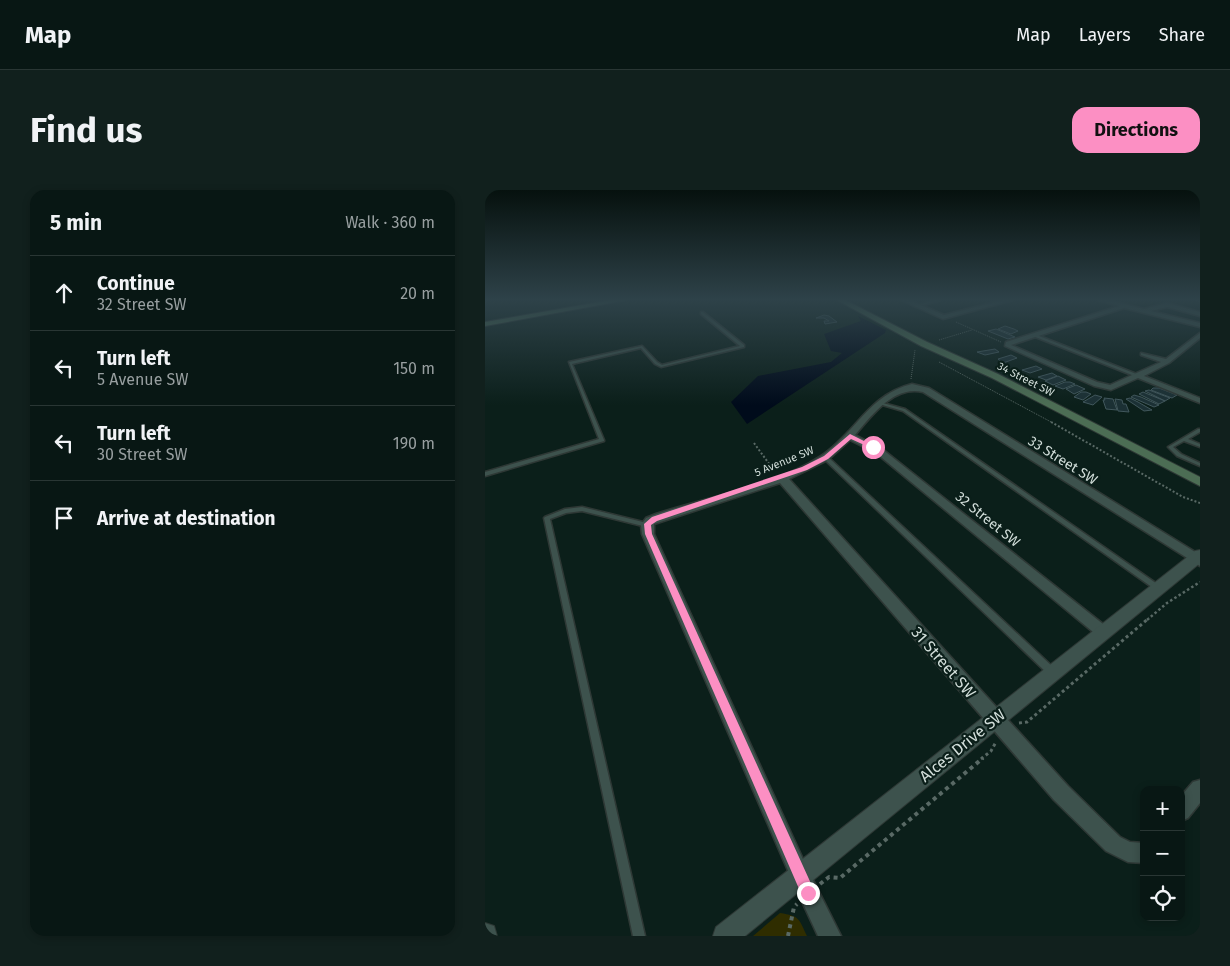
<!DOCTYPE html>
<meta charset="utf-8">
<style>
:root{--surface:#081714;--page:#11201d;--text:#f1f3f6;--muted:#989fa0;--line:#293634;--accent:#fc8fc3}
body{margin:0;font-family:"Fira Sans",sans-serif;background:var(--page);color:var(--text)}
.controls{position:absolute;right:15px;bottom:15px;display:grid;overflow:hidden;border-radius:10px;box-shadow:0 2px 8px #0003}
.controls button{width:45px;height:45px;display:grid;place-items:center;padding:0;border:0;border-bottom:1px solid var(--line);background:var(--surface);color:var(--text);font:25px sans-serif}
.stop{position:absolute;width:15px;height:15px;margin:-11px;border:4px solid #fc8fc3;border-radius:50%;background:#fff}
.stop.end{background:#fc8fc3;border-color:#fff;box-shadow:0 1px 5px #0008}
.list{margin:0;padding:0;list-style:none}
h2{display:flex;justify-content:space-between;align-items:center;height:65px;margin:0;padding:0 20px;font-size:21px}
h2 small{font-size:16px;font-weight:400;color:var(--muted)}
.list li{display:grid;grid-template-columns:32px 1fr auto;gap:15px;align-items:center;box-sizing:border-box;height:75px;padding:0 20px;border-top:1px solid var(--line)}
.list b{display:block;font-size:19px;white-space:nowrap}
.list p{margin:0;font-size:16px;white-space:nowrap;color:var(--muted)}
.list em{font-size:16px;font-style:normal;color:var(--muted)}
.icon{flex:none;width:28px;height:28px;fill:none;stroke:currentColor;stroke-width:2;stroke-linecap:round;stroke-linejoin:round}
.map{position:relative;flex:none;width:715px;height:746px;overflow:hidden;border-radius:15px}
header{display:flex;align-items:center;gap:30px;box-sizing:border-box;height:70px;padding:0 25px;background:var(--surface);border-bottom:1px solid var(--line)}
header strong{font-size:24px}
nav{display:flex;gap:28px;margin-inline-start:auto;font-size:18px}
.intro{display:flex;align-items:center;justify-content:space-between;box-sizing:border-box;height:120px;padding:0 30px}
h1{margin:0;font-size:35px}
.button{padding:12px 22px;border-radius:15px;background:var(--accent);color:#111;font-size:18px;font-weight:700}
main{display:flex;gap:30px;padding:0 30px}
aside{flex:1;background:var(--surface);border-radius:15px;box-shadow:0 2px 8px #0003}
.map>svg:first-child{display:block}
</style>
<header>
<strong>Map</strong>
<nav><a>Map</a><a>Layers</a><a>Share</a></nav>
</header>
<div class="intro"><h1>Find us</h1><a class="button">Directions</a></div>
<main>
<aside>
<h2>5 min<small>Walk · 360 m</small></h2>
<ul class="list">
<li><svg class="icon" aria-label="ahead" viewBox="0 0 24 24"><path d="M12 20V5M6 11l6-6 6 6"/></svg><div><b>Continue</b><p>32 Street SW</p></div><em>20 m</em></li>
<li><svg class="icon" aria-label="left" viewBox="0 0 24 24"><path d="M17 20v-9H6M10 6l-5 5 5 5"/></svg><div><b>Turn left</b><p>5 Avenue SW</p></div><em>150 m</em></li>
<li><svg class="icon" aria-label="left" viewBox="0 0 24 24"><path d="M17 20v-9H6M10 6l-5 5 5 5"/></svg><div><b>Turn left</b><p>30 Street SW</p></div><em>190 m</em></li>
<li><svg class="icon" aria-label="arrive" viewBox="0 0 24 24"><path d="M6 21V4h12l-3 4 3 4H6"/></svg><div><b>Arrive at destination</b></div></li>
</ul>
</aside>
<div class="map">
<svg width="715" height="746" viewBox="0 0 715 746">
<rect width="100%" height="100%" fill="#0b1f1a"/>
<!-- green -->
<path fill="#2f2d00" d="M295,723c20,3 19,6 27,23h-54z"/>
<!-- water -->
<polygon fill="#000b1b" points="373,126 401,140 400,143 262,234 246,212 273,186 346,172 357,163 346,161 339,144 376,131"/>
<!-- building -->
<g fill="#1b3034" stroke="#41575c">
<polygon points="339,125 344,126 352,132 340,134 339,131 344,131 339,128 331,128"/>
<polygon points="520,136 529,139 533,141 526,144 513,139"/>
<polygon points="511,139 530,147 523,149 503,141"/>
<polygon points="510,159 514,162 500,165 492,162"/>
<polygon points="526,165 532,168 518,173 513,169"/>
<polygon points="551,176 557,179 545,183 537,180"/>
<polygon points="567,183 572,186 561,190 553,187"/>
<polygon points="573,186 581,190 568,195 560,191"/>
<polygon points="580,192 585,192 590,194 578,199 570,196"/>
<polygon points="591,195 600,199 589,204 581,199"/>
<polygon points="668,198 674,198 692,205 687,208 666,200"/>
<polygon points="664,200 685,208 680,211 660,201"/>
<polygon points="596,202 601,202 606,204 598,210 589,207"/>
<polygon points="658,202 680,211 674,214 654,204"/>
<polygon points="610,205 617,207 608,215 598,212"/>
<polygon points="649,205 656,207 674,215 669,217 646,207"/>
<polygon points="619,208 628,209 632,220 621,219 618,210 620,210"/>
<polygon points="645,208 653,212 667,220 659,221 641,209"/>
<polygon points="630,209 637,210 638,214 641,214 644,222 633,221"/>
</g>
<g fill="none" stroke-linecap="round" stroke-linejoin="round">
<!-- service casing -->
<g stroke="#2e3835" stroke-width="3">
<g id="service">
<polygon points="450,110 456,110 431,117 430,116"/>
<polygon points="216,122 218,122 259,155 259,157 176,177 170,174 156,158 87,174 119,250 119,251 0,286 0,282 114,249 84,172 157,156 172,172 177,175 255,156 216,124"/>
<polygon points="549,144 654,185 655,186 652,187 548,146"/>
<polygon points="394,212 420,219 675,396 676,398 675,400 671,400 418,221 394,214"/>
<polygon points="713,239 715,239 715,242 703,249 715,254 715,257 699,251 688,257 696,264 715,273 715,276 692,266 683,257"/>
<polygon points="339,267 343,267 570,479 571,482 570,485 567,486 564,485 339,269"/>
<polygon points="97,317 162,333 165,335 162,337 97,321 81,323 65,329 160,746 148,746 59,328 60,327 80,319"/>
</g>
</g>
<!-- minor casing -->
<g stroke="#2e3835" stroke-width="3">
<g id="minor">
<polygon points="416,110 424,110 459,125 518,110 528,110 458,129"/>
<polygon points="613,110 623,110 659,119 682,113 715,122 715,126 682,117 666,121 715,133 715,137 639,118 526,155 612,192 625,195 676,172 656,165 656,163 681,169 715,143 715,148 684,173 659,186 715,208 715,213 653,188 626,200 609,196 520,156 521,152 634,116"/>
<path d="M427,194l17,4 271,167v11l-277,-174c-29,-7 -51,23 -68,43l27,14 226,179 2,4 -2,4 -5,2 -5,-2 -222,-183 -26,-13 -22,20 -39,19 279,307 52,51 10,5 14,1v20l-16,-1 -22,-11 -52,-51 -274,-317 -126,41v10l153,334 34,68h-23l-25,-54 -151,-348 -1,-9 5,-7 10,-4c51,-17 120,-28 165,-58 35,-23 47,-61 91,-72z"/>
<polygon points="715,590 715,613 703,628 696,631 696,606 708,592"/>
</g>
</g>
<!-- tertiary casing -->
<g stroke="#2e3835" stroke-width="2">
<g id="tertiary">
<polygon points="715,360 715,373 260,746 228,746 231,737 710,361"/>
<polygon points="0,733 9,736 12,746 0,746"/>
</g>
</g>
<!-- secondary casing -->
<g stroke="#2e3835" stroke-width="2">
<g id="secondary">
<polygon points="126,110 142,110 0,136 0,132"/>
<polygon points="352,110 360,110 442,152 513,184 715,287 715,296 507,188 436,156"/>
</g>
</g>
<!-- path-far4 -->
<g stroke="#596965" stroke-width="1" stroke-dasharray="1 1" stroke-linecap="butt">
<polyline points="711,110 715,112"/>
<polyline points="471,132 516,152"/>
<polyline points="454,150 487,140"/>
<polyline points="454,172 568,233"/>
<polyline points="426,189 430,160"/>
</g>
<!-- path-far3 -->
<g stroke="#596965" stroke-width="2" stroke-dasharray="2 2" stroke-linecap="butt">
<polyline points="566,232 698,307 715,313"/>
<polyline points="269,253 290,282"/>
</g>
<!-- path-far2 -->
<polyline stroke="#596965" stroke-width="2.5" stroke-dasharray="2.5 2.5" stroke-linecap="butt" points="662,430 682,413 715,392"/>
<!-- path-far1 -->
<g stroke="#596965" stroke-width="3" stroke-dasharray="3 3" stroke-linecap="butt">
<polyline points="534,533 542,532 664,428"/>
<polyline points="496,569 506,561 511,552"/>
</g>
<!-- path -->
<g stroke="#596965" stroke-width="4" stroke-dasharray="4 4" stroke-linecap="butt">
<polyline points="335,694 344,687 355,688 498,568"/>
<polyline points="303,746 309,717 312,714"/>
</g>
<!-- service -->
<use href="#service" fill="#3d524d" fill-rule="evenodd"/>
<!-- minor -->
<use href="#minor" fill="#3d524d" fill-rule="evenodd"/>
<!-- tertiary -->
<use href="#tertiary" fill="#3d524d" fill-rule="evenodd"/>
<!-- secondary -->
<use href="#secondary" fill="#4c6d54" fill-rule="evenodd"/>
</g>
<!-- sky -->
<linearGradient id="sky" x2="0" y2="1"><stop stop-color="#06110e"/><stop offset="0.51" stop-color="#2e4249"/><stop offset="1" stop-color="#2e4249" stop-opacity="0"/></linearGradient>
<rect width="715" height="215" fill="url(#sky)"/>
<!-- route -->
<polygon fill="#fc8fc3" points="365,244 391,257 386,258 366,249 343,269 322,280 172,331 166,335 167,344 328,698 330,703 328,708 323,710 318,708 160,344 159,334 167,327 317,277 339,266"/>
<g text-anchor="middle" stroke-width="4.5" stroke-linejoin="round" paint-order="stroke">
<!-- far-street labels -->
<g font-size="11" fill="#d2deda" stroke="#0b1f1a">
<text transform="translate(541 189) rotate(27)" y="4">34 Street SW</text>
<text transform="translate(299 271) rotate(-22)" y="4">5 Avenue SW</text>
</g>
<!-- street labels -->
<g font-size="14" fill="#d2deda" stroke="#0b1f1a">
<text transform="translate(578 270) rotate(32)" y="5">33 Street SW</text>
<text transform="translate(503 329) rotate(39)" y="5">32 Street SW</text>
</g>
<!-- near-street labels -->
<g font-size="16" fill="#d2deda" stroke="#0b1f1a">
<text transform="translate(459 472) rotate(49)" y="6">31 Street SW</text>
<text transform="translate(477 555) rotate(-39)" y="6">Alces Drive SW</text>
</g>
</g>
</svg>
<div class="controls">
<button>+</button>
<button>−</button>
<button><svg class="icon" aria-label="locate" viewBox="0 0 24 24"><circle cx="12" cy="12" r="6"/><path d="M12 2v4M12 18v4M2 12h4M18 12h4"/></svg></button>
</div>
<div class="stop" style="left:388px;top:257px"></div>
<div class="stop end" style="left:323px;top:703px"></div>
</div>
</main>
